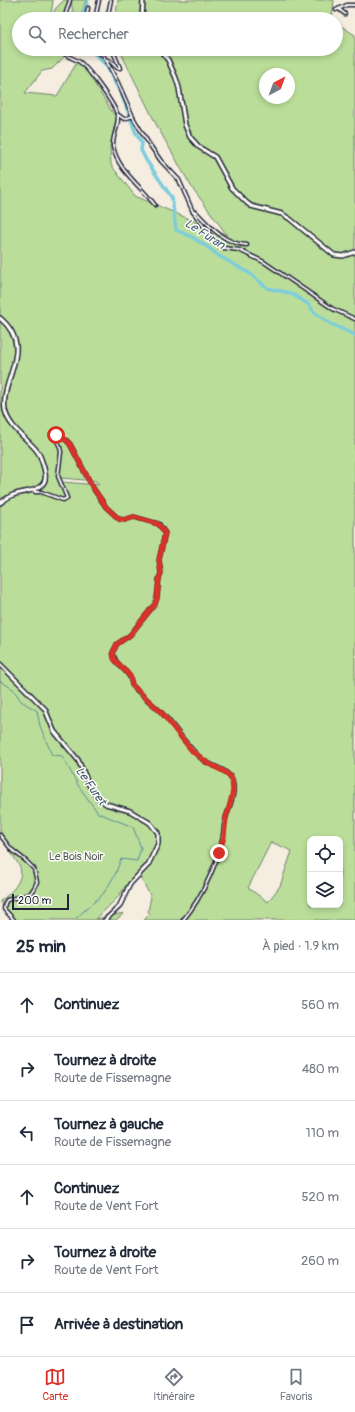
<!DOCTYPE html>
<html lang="fr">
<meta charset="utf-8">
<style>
:root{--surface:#fff;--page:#f6f6f7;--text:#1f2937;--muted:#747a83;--line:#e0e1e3;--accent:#d93025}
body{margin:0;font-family:Pangolin,sans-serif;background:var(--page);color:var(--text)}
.controls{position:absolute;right:12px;bottom:12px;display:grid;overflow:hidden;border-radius:8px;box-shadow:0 2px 6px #0003}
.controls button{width:36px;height:36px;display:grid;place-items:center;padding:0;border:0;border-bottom:1px solid var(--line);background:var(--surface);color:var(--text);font:20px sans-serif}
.compass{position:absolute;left:259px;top:68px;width:36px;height:36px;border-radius:50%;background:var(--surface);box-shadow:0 2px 6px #0003;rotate:41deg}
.scale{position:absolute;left:12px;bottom:10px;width:57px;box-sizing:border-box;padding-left:4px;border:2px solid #22223b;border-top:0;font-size:11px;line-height:14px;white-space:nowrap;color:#22223b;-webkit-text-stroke:3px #fdfcf7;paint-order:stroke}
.stop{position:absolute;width:12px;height:12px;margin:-9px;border:3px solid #d93025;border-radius:50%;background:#fff}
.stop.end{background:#d93025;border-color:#fff;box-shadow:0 1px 4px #0008}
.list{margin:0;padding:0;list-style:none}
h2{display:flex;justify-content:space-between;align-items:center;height:52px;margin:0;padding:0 16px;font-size:17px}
h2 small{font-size:13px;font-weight:400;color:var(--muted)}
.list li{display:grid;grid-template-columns:26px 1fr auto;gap:12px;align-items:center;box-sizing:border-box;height:64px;padding:0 16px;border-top:1px solid var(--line)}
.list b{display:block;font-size:15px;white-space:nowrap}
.list p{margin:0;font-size:13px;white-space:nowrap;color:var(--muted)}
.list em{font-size:13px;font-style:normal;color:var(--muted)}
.icon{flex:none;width:22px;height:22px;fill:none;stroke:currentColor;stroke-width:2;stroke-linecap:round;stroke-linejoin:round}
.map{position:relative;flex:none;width:355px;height:920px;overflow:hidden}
.search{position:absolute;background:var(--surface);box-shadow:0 2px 6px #0003;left:12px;right:12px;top:12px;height:44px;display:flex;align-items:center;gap:10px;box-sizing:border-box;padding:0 14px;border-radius:22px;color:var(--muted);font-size:15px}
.sheet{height:436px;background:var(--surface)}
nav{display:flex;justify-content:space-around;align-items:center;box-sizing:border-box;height:56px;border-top:1px solid var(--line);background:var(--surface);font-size:11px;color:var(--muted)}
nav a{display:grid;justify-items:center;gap:2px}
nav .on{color:var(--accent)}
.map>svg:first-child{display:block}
</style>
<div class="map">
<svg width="355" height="920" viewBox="0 0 355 920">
<rect width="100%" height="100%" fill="#f4ede0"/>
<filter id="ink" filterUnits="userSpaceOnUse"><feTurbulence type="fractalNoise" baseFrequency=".025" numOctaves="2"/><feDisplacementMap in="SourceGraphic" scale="8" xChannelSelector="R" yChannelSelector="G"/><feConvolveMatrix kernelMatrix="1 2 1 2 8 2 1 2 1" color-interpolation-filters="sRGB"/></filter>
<g filter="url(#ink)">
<!-- green -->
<g fill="#bade99" stroke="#6e806a" fill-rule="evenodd">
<path d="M0,0h53l-2,15 -4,4h-28v30h42l3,8 -12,12 -10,2 -17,22 32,3 22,-37 37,59 -6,29 1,18 24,31 92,39 -36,-49 -34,-60 -38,-77h217v-26l19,12v885h-211l6,-6 -2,-3 3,-14 -13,-24 -11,11 -9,13 -22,22 28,-6 -8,7h-101l-15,-18v-1c10,-7 24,-20 20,-34 -2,-5 -16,-24 -20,-30zM265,74h24v24h-24zM61,478l35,3 3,4 -37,-3zM310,839h30v66h-30zM271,842l21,9 -12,35 -12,16 -20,-14z"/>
<polygon points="64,0 69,0 63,19 52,16 56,8"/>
<polygon points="71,0 86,0 80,19 74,19"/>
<polygon points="118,0 334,0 332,19 115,19"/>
</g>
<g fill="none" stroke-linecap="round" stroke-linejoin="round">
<!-- stream -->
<polyline stroke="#59889c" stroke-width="1" points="0,681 13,689 21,701 37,711 40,726 52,755 62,756 78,785 98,813 133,827 141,848 137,861 121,859 115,875 103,894 74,920"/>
<!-- river -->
<g stroke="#7eccdc" stroke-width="3.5">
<polyline points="81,19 88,0"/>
<polyline points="90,49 106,65 123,98 135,131 142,143 141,150 146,160 172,198 176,230 192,237 209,248 219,256 249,273 267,288 290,293 308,304 315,313 331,324 355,335"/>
</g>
<!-- minor casing -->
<g stroke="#22223b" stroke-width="5">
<g id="minor">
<polyline points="339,9 345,14"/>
<polyline points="336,10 347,5 355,5"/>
<polyline points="64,19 70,0"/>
<polyline points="86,19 88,8"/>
<polyline points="95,19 99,0"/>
<polyline points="107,19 111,0"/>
<path d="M62,49c3,9 12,8 19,14 10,9 30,37 36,50 4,10 -5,22 -4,33 4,24 28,40 42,59"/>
<polyline points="95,49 100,54 103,54"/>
<polyline points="100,49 118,83 134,119 149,144 161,161 179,180 193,212 213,239 224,248 239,250 264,262 333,309 355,319"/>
<polyline points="107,61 109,60 117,68 120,68 112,49"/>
<polyline points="117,114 124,119 133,116"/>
<path d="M193,212h3c14,15 29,32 51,33"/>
<path d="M34,490l1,2h6l22,8 4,-2 -9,-22 3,-24 -1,-5 -5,-10 2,-3 9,6 4,4 23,44 13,19 13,12 5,1 10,-3 25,7 6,9 -6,27 2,13 -2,6 -2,19 -2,6 -25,31 -13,9 -4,8c2,13 10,14 16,24 2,3 2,6 3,9 5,7 22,20 29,27 15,15 25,34 42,48 9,7 24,8 29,20 6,16 -7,32 -8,47 -2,29 -22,71 -41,93"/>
<polyline points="0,835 11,849 26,861 34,869 37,882 34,888 30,894 7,900 5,903 4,909 14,920"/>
</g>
</g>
<!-- major casing -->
<g stroke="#22223b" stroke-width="6">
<g id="major">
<polyline points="142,19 143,0"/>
<polyline points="159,49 168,60 176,78 179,88 185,125 190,137 199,147 215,157 232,188 247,203 251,206 282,214 290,219 334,255 343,256 355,252"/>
<path d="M0,318c36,31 0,60 5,92 4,18 22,28 32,41 4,5 5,11 7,17 1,4 2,8 1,12 -4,12 -22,11 -32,15 -5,2 -9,5 -13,8"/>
<polyline points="0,664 45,709 54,731 78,760 91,789 96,796 106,804 130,811 150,823 158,833 158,844 148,865 130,884 119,907 105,920"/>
</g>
</g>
<!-- minor -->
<use href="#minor" stroke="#fdfcf7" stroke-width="2"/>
<!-- major -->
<use href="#major" stroke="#fdfcf7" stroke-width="3"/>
</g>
</g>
<g fill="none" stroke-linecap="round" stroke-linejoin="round" filter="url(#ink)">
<!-- route -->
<polyline stroke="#d93025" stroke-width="5" points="56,435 57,434 66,440 70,444 93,488 106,507 119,519 124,520 134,517 158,524 165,533 159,560 161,573 159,579 157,598 155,604 130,635 117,644 113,652 114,659 130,676 132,685 161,712 192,751 209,764 223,771 229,775 232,780 233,791 228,812 226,816 224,837 219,853"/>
</g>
<g text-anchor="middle" stroke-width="3" stroke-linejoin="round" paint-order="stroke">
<!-- park labels -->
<g font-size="11" fill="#505a57" stroke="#fdfcf7">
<text x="76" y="860">Le Bois Noir</text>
</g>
<!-- water labels -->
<g font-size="12" font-style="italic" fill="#425e73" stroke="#fdfcf7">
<text transform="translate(205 234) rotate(33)" y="4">Le Furan</text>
<text transform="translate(91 786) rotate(55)" y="4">Le Furet</text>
</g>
</g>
</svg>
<div class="controls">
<button><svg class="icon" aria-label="locate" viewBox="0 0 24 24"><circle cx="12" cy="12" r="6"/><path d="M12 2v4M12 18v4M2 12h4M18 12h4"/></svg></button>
<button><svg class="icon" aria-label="layers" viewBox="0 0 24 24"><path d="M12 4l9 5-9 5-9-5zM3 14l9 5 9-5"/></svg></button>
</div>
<svg class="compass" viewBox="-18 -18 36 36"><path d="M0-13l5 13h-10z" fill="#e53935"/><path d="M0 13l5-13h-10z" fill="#747a83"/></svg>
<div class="scale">200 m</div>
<div class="stop" style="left:56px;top:435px"></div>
<div class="stop end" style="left:219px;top:853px"></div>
<div class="search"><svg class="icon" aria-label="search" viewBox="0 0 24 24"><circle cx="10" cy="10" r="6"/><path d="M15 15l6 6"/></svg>Rechercher</div>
</div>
<section class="sheet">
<h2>25 min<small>À pied · 1.9 km</small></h2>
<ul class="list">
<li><svg class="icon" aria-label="ahead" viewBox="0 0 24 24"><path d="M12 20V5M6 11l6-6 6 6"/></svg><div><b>Continuez</b></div><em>560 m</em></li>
<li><svg class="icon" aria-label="right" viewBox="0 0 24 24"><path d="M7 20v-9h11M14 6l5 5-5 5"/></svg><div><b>Tournez à droite</b><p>Route de Fissemagne</p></div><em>480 m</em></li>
<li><svg class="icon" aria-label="left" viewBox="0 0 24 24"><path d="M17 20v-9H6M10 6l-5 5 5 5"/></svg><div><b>Tournez à gauche</b><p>Route de Fissemagne</p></div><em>110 m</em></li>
<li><svg class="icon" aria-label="ahead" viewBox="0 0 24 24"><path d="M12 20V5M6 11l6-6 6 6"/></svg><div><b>Continuez</b><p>Route de Vent Fort</p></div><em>520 m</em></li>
<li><svg class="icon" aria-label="right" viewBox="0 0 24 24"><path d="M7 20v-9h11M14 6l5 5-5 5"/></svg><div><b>Tournez à droite</b><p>Route de Vent Fort</p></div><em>260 m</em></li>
<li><svg class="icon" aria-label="arrive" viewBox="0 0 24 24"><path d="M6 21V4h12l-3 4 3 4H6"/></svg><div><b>Arrivée à destination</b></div></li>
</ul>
</section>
<nav>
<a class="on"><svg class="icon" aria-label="map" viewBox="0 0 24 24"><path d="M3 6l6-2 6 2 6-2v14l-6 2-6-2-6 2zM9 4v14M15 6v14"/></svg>Carte</a>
<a><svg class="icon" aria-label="directions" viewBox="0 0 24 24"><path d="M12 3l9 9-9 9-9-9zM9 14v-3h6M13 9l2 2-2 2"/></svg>Itinéraire</a>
<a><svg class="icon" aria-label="saved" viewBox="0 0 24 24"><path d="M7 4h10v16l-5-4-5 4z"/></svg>Favoris</a>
</nav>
